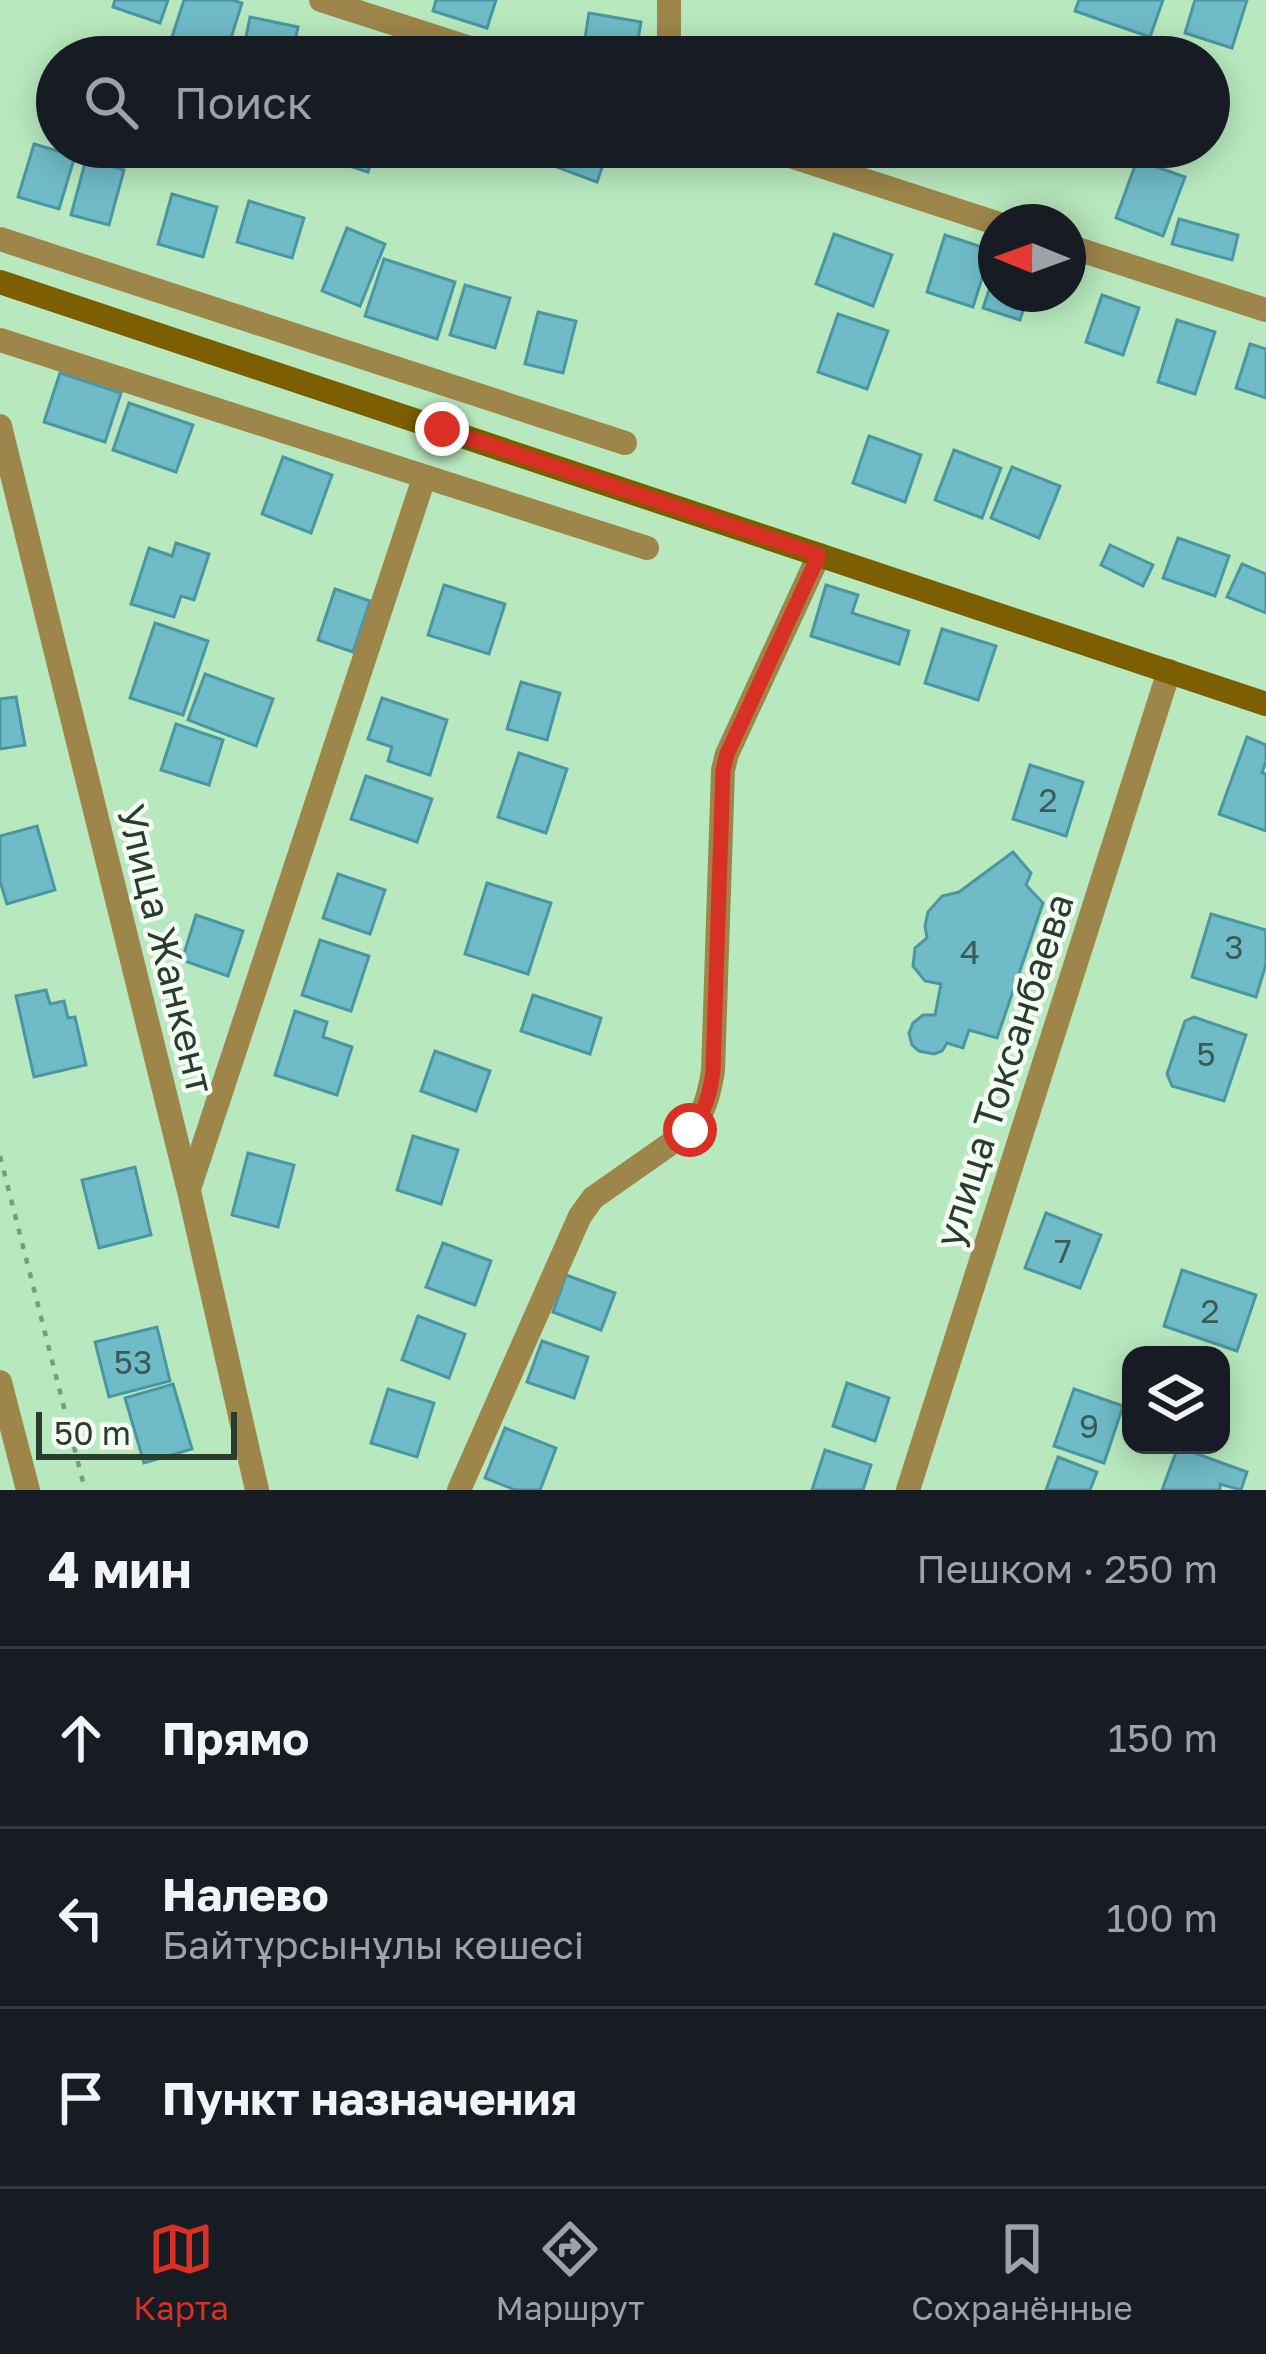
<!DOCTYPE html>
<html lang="ru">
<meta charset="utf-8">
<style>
:root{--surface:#171b24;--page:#20242c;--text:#f1f3f6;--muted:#9ea1a6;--line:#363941;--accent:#d93025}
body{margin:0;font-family:"Golos Text",sans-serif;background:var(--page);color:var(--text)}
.controls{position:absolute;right:36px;bottom:36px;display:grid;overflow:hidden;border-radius:24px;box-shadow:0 6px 30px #0003}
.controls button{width:108px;height:108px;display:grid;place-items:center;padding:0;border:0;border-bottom:3px solid var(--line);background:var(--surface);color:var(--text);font:60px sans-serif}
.compass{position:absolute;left:978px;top:204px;width:108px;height:108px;border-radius:50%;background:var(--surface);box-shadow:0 6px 30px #0003;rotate:271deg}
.scale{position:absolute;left:36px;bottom:30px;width:201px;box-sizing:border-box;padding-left:12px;border:6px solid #2a3d2d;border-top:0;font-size:33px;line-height:42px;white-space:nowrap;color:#2a3d2d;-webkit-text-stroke:9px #f4fef5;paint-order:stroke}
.stop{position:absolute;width:36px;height:36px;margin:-27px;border:9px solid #d93025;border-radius:50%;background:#fff}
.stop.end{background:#d93025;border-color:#fff;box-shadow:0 3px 12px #0008}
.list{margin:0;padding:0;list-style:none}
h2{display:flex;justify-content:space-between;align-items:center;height:156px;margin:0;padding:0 48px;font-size:51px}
h2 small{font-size:39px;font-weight:400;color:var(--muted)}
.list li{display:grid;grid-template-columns:78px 1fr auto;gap:36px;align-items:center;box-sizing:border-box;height:180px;padding:0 48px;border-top:3px solid var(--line)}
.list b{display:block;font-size:45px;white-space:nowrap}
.list p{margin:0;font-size:39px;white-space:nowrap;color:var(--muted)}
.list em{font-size:39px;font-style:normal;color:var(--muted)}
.icon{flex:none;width:66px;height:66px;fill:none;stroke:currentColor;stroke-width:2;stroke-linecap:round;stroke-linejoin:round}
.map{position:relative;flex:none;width:1266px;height:1490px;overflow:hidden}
.search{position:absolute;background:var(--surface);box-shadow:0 6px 30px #0003;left:36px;right:36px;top:36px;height:132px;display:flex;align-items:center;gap:30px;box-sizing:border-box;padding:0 42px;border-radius:66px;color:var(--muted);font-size:45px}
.sheet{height:696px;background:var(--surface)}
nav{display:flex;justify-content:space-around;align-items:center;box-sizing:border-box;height:168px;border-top:3px solid var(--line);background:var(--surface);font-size:33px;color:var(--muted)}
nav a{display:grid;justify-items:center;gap:6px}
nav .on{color:var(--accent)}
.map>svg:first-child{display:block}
</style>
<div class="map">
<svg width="1266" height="1490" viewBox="0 0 1266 1490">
<rect width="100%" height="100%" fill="#b8e9be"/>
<!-- building -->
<g fill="#6fbbc7" stroke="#4a96a2" stroke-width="3">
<polygon points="115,0 168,0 160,23 113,7"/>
<polygon points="184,0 232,0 242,3 225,57 171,40"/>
<polygon points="436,0 496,0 487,28 433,11"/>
<polygon points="1079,0 1163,0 1150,37 1075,11"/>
<polygon points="1195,0 1247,0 1232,48 1185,33"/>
<polygon points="589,13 641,22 635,57 582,57"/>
<polygon points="250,17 298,27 292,57 242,57"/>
<polygon points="34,144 75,156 59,209 18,197"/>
<polygon points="315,147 376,147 368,172 313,154"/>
<polygon points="549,147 609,147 597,182 543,162"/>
<polygon points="892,147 932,147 927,159"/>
<polygon points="86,159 124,170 109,225 71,215"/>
<polygon points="1137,160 1185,177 1163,236 1116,218"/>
<polygon points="172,194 217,207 203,257 158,244"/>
<polygon points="249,201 304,218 292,258 237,242"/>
<polygon points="1179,219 1238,235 1232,260 1172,244"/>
<polygon points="347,228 385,244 360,306 322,291"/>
<polygon points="834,234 892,255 873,306 816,284"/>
<polygon points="945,235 991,250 973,307 927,292"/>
<polygon points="384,259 455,282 437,339 365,316"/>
<polygon points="996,269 996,294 1028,294 1020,320 983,308"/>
<polygon points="465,285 510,298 495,348 450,335"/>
<polygon points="1102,295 1139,308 1123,355 1086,342"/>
<polygon points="538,312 576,321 563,373 525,364"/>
<polygon points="838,314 888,331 867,389 818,372"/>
<polygon points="1177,320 1215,332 1195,394 1158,382"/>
<polygon points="1250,344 1266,349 1266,398 1236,388"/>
<polygon points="60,373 121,393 105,442 44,422"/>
<polygon points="129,403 193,425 176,472 113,450"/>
<polygon points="869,436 921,455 905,502 853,483"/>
<polygon points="954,450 1001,468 982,518 935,500"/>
<polygon points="283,457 332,475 311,533 262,514"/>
<polygon points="1012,467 1060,486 1039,538 991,518"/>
<polygon points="1178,538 1229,556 1215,596 1163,578"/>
<polygon points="176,543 209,554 194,600 181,596 174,617 131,604 149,548 172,556"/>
<polygon points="1110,545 1153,565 1143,586 1101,565"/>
<polygon points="1242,564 1266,574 1266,613 1227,597"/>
<polygon points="444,585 505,604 489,654 428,635"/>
<polygon points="826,585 858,595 852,613 909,631 899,664 811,636"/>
<polygon points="335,589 370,601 353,652 318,640"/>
<polygon points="155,623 208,641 183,715 130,698"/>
<polygon points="942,629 996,646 978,700 925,683"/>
<polygon points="205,674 273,699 256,746 188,720"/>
<polygon points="521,682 560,693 547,740 507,729"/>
<polygon points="16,697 25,745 0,749 0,699"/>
<polygon points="382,698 447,720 430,775 388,761 392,747 368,739"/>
<polygon points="176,724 223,740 209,785 161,770"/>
<polygon points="1247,737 1266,745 1266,761 1262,773 1266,774 1266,831 1219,814"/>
<polygon points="519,753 567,769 546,833 498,817"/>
<polygon points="1030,765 1083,782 1066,836 1013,819"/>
<polygon points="366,776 432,799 417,842 351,819"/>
<polygon points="37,826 55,890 7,904 0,881 0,836"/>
<polygon points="1013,852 1031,873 1026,885 1043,903 997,1038 969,1030 963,1048 947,1043 942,1051 934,1054 919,1051 912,1045 909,1033 913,1023 923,1015 935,1015 941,984 925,981 913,966 915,948 927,938 925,926 928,912 942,896 959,892"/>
<polygon points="338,874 385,890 370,934 323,918"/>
<polygon points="487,883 551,903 528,974 465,954"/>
<polygon points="1211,914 1266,930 1266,964 1256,997 1192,977"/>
<polygon points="196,915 243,931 228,976 182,960"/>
<polygon points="320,940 369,956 351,1011 302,995"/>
<polygon points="46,990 50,1004 64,1001 68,1018 75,1017 86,1065 34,1077 16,996"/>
<polygon points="533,995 601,1018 590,1054 521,1031"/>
<polygon points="295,1011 327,1022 323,1037 352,1047 337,1095 275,1075"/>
<polygon points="1194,1017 1246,1035 1224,1101 1172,1086 1167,1074 1185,1021"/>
<polygon points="435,1051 490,1071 476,1111 421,1091"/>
<polygon points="413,1136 458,1150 441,1204 397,1190"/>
<polygon points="248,1153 294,1165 278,1227 232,1215"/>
<polygon points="135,1167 151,1235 99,1248 82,1180"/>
<polygon points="1046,1213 1101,1235 1080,1288 1025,1268"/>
<polygon points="443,1243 491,1261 475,1305 426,1287"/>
<polygon points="1182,1270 1256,1295 1237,1351 1164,1326"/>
<polygon points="566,1275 615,1293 601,1330 553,1312"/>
<polygon points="418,1316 465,1334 449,1378 402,1360"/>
<polygon points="157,1327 170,1381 109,1397 95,1342"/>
<polygon points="542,1341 588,1357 574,1398 527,1382"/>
<polygon points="847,1383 889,1398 875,1441 833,1426"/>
<polygon points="173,1384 192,1449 144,1463 125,1398"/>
<polygon points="388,1389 434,1403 417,1457 371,1443"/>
<polygon points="1074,1389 1123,1406 1104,1463 1054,1446"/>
<polygon points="505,1428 556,1448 540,1490 515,1490 485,1478"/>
<polygon points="1178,1447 1247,1472 1241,1490 1220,1484 1220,1490 1162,1490"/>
<polygon points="825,1450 871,1465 863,1490 812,1490"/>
<polygon points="1058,1457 1097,1472 1090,1490 1046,1490"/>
</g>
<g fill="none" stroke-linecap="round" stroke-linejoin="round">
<!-- path -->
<polyline stroke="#799c7d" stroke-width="4.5" stroke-dasharray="6 9" stroke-linecap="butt" points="0,1156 85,1490"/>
<!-- minor -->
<g stroke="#9e864a" stroke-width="24">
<polyline points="321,0 498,57"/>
<polyline points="669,57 669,0"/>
<polyline points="762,147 996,223"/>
<polyline points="0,239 625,443"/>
<polyline points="1068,246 1266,310"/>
<polyline points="0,340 647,548"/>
<polyline points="0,426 189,1191 257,1490"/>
<polyline points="189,1189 424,478"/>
<polyline points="0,1382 28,1490"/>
<path d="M459,1490l121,-274 13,-18 97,-68c15,-18 19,-36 23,-59l10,-301 4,-16 92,-199"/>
<polyline points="908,1490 1169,671"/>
</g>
<!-- secondary -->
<polyline stroke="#7a5e00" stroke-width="24" points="0,282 1266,704"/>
</g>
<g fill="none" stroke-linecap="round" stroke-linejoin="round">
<!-- route -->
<path stroke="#d93025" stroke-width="15" d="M442,429l377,126 -92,199 -4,16 -10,301c-3,23 -8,41 -23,59"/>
</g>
<g text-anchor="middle" stroke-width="9" stroke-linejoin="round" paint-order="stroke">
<!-- number labels -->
<g font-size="33" fill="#3b5c54">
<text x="1048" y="812">2</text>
<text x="1234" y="959">3</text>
<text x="970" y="964">4</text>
<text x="1206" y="1066">5</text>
<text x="1063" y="1263">7</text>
<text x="1210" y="1323">2</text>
<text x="133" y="1374">53</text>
<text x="1089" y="1438">9</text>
</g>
<!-- street labels -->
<g font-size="39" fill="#2a3d2d" stroke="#f4fef5">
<text transform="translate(166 949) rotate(76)" y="14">Улица Жанкент</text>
<text transform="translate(1004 1070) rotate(-72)" y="14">улица Токсанбаева</text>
</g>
</g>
</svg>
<div class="controls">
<button><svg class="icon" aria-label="layers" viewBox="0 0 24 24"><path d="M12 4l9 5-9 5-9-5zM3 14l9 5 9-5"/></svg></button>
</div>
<svg class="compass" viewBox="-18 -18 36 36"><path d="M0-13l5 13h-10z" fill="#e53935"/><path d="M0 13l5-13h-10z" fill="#9ea1a6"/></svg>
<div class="scale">50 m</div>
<div class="stop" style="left:690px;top:1130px"></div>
<div class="stop end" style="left:442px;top:429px"></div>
<div class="search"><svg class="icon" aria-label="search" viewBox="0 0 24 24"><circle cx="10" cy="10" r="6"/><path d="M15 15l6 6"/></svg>Поиск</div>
</div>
<section class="sheet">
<h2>4 мин<small>Пешком · 250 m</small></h2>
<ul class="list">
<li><svg class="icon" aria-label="ahead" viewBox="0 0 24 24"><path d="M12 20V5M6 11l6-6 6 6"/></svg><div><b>Прямо</b></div><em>150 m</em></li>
<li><svg class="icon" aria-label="left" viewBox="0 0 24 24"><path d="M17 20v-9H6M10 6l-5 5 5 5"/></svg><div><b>Налево</b><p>Байтұрсынұлы көшесі</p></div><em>100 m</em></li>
<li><svg class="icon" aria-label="arrive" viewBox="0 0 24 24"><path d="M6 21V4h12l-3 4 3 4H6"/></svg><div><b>Пункт назначения</b></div></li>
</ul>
</section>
<nav>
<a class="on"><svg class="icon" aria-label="map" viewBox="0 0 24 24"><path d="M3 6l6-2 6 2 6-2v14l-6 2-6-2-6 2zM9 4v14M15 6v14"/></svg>Карта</a>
<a><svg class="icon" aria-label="directions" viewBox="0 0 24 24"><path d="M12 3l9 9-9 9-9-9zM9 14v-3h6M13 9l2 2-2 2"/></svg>Маршрут</a>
<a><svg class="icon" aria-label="saved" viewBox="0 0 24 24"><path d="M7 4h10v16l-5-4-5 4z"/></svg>Сохранённые</a>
</nav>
